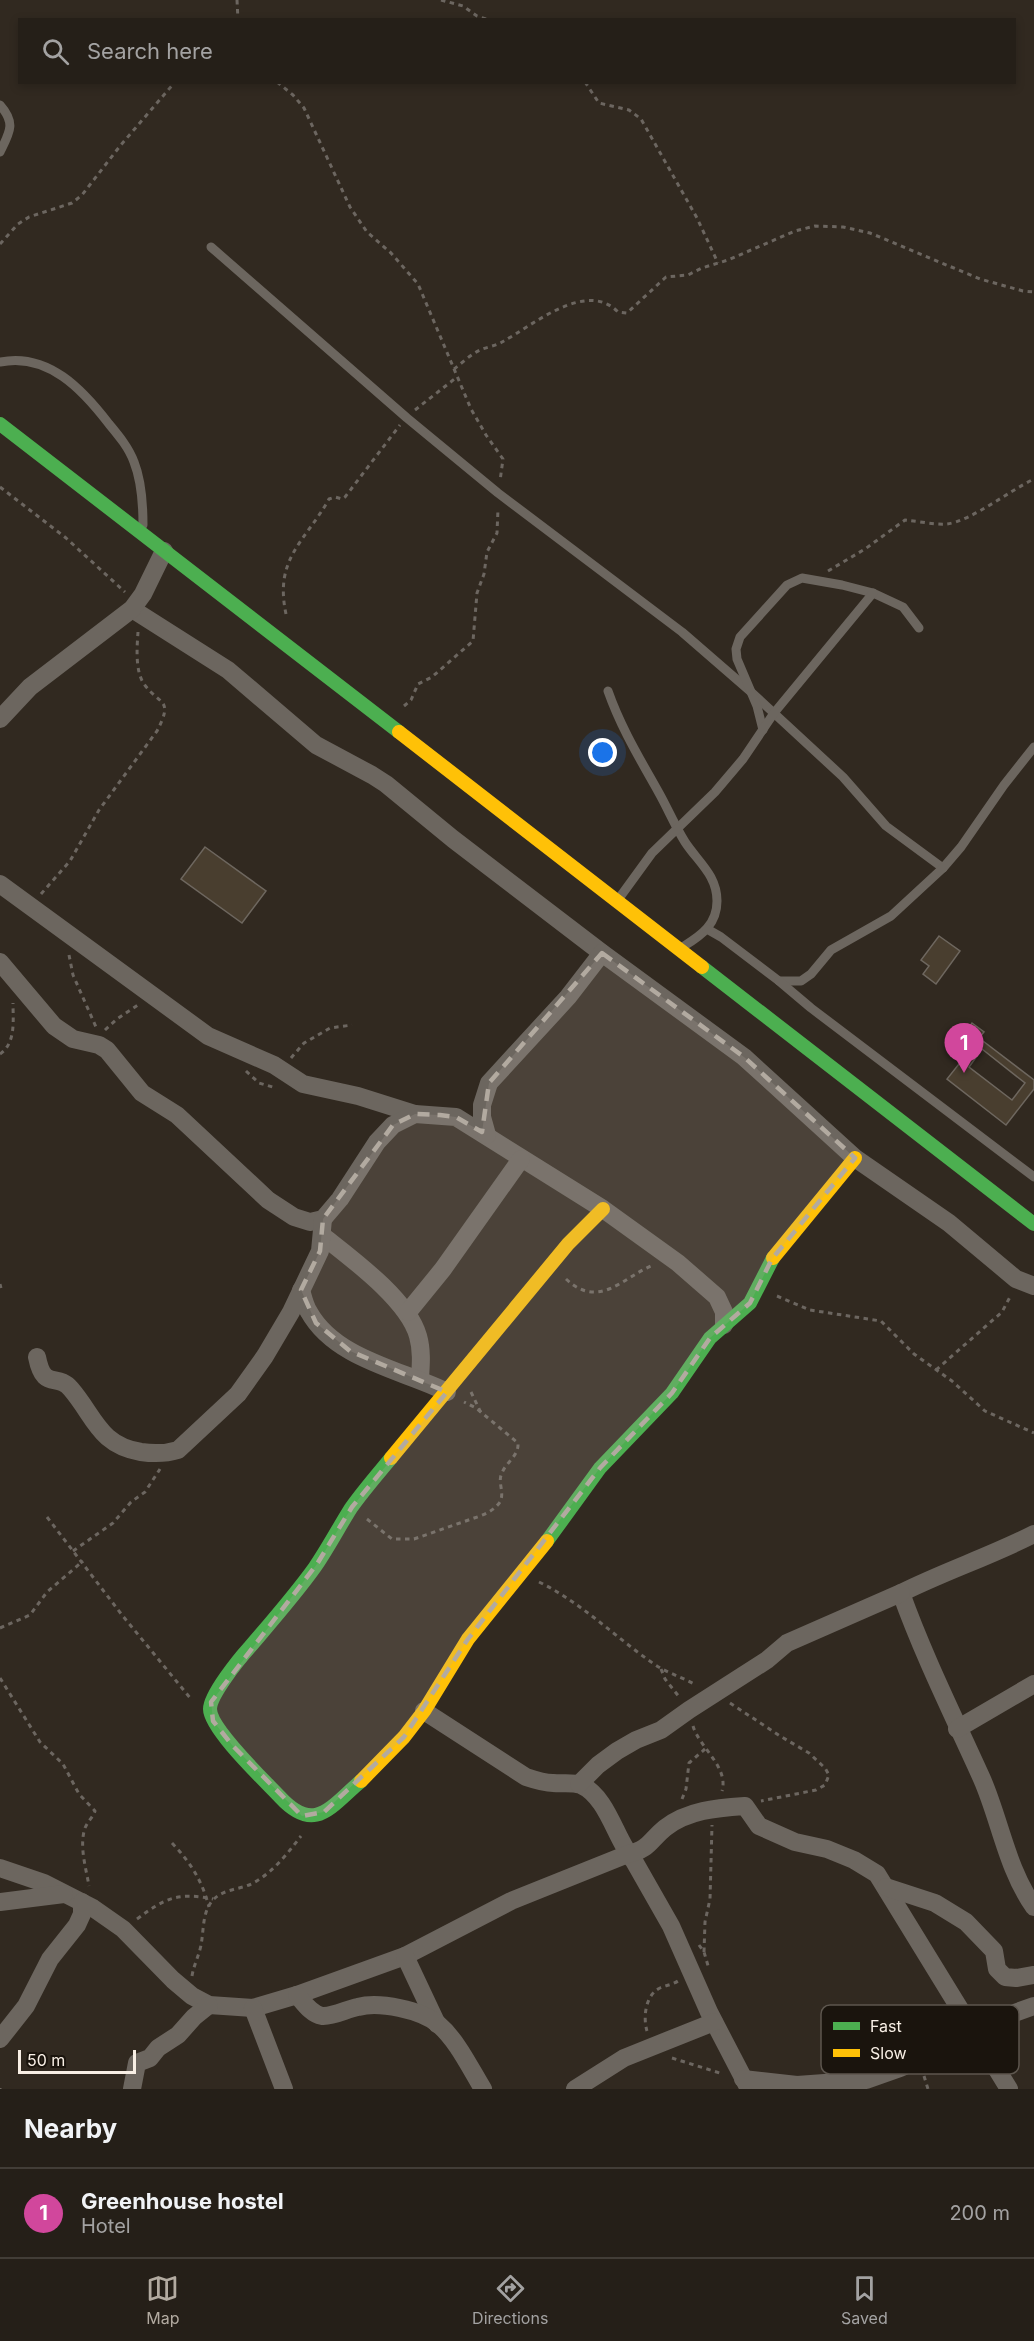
<!DOCTYPE html>
<style>
:root{--surface:#251f18;--page:#312c25;--text:#f1f3f6;--muted:#a3a2a2;--line:#423d37;--accent:#b2aaa0}
body{margin:0;font-family:Inter,sans-serif;background:var(--page);color:var(--text)}
.scale{position:absolute;left:18px;bottom:15px;width:118px;box-sizing:border-box;padding-left:6px;border:3px solid #f8efe5;border-top:0;font-size:16px;line-height:21px;white-space:nowrap;color:#f8efe5;-webkit-text-stroke:4px #1a140d;paint-order:stroke}
.you{position:absolute;left:603px;top:753px;width:21px;height:21px;margin:-15px;border:4px solid #fff;border-radius:50%;background:#1a73e8;box-shadow:0 0 0 9px #1a73e833}
.badge{display:grid;place-items:center;width:39px;height:39px;border-radius:50%;background:var(--accent);color:#fff;font-size:20px;font-weight:700}
.pin{position:absolute;translate:-50% -50px;filter:drop-shadow(0 2px 3px #0008)}
.pin::after{content:'';position:absolute;top:32px;width:21px;height:18px;background:inherit;clip-path:polygon(0 0,100% 0,50% 100%)}
.list{margin:0;padding:0;list-style:none}
h2{display:flex;justify-content:space-between;align-items:center;height:78px;margin:0;padding:0 24px;font-size:26px}
h2 small{font-size:20px;font-weight:400;color:var(--muted)}
.list li{display:grid;grid-template-columns:39px 1fr auto;gap:18px;align-items:center;box-sizing:border-box;height:90px;padding:0 24px;border-top:2px solid var(--line)}
.list b{display:block;font-size:22px;white-space:nowrap}
.list p{margin:0;font-size:20px;white-space:nowrap;color:var(--muted)}
.list em{font-size:20px;font-style:normal;color:var(--muted)}
.icon{flex:none;width:33px;height:33px;fill:none;stroke:currentColor;stroke-width:2;stroke-linecap:round;stroke-linejoin:round}
.map{position:relative;flex:none;width:1034px;height:2089px;overflow:hidden}
.search{position:absolute;background:var(--surface);box-shadow:0 3px 9px #0003;left:18px;right:18px;top:18px;height:66px;display:flex;align-items:center;gap:15px;box-sizing:border-box;padding:0 21px;border-radius:0px;color:var(--muted);font-size:22px}
.sheet{height:168px;background:var(--surface)}
nav{display:flex;justify-content:space-around;align-items:center;box-sizing:border-box;height:84px;border-top:2px solid var(--line);background:var(--surface);font-size:16px;color:var(--muted)}
nav a{display:grid;justify-items:center;gap:3px}
nav .on{color:var(--accent)}
.map>svg:first-child{display:block}
</style>
<div class="map">
<svg width="1034" height="2089" viewBox="0 0 1034 2089">
<rect width="100%" height="100%" fill="#312920"/>
<!-- building -->
<g fill="#493e2f" stroke="#6e675f" stroke-width="1.5" fill-rule="evenodd">
<polygon points="205,847 266,891 242,923 181,879"/>
<polygon points="939,936 960,951 936,984 923,974 929,966 921,960"/>
<path d="M972,1023l12,9 -5,6 55,42v9l-28,36 -59,-46 31,-39 -12,-9zM982,1049l43,34 -13,17 -43,-33z"/>
</g>
<g fill="none" stroke-linecap="round" stroke-linejoin="round">
<!-- path -->
<g stroke="#6c6660" stroke-width="3" stroke-dasharray="4.5 4.5" stroke-linecap="butt">
<polyline points="237,0 238,20"/>
<polyline points="441,0 463,6 477,16 489,20"/>
<polyline points="277,82 293,95 304,108 350,207 367,232 391,253 418,284 471,409 486,435 503,459 500,481"/>
<polyline points="585,82 599,103 629,110 641,119 697,218 718,263"/>
<polyline points="0,244 18,224 29,217 72,203 82,195 120,146 175,82"/>
<path d="M454,369c8,-6 17,-15 26,-19 7,-3 15,-4 22,-8 30,-16 84,-63 116,-30l9,1 39,-36 22,-2 14,-7 26,-8 67,-29 20,-5 28,1 27,6 110,46 43,12 11,1"/>
<polyline points="415,410 457,377"/>
<polyline points="0,487 66,538 125,592"/>
<path d="M828,571l37,-22 40,-29c13,1 29,5 42,4 24,-3 62,-33 87,-45"/>
<path d="M286,614c-12,-56 19,-72 43,-115l6,-2 7,2 3,-2 55,-72"/>
<polyline points="404,706 411,700 418,684 432,677 473,641 477,593 484,574 487,552 497,533 498,509"/>
<path d="M41,894l29,-33 29,-51 58,-79c17,-33 3,-25 -13,-47 -9,-13 -7,-37 -6,-52"/>
<polyline points="69,955 73,975 96,1027"/>
<polyline points="105,1030 117,1019 138,1005"/>
<path d="M0,1054c16,-11 13,-33 13,-51"/>
<polyline points="291,1058 304,1043 330,1028 352,1025"/>
<polyline points="246,1071 259,1083 276,1088"/>
<path d="M566,1279c33,31 56,-1 87,-14"/>
<polyline points="0,1284 1,1288"/>
<polyline points="777,1296 810,1310 881,1321 914,1354 952,1381 985,1411 1034,1433"/>
<polyline points="936,1370 1002,1312 1011,1295"/>
<polyline points="471,1392 481,1413"/>
<polyline points="47,1517 122,1615 191,1699"/>
<path d="M367,1519l25,20h22l66,-23c8,-3 15,-7 20,-14 5,-10 -3,-20 2,-29 4,-11 17,-17 16,-30l-42,-35 -12,-6"/>
<polyline points="73,1551 113,1523 131,1502 145,1492 160,1469"/>
<path d="M539,1582c43,21 76,55 115,82 13,9 28,13 42,21"/>
<polyline points="0,1628 30,1615 47,1592 83,1561"/>
<polyline points="661,1669 665,1679 680,1698"/>
<path d="M0,1678l40,64 23,22 16,30 16,17c-2,6 -7,10 -10,17 -6,18 1,40 4,58"/>
<polyline points="730,1703 780,1736 809,1753 825,1768 829,1775 825,1785 816,1790 761,1801"/>
<path d="M693,1726c6,21 36,41 29,65"/>
<polyline points="682,1799 686,1789 689,1763 705,1749"/>
<path d="M172,1843c18,19 30,37 37,64"/>
<path d="M137,1919c28,-21 41,-27 76,-20"/>
<polyline points="699,1945 704,1952 709,1969"/>
<polyline points="704,1952 705,1922 710,1899 712,1825"/>
<path d="M192,1976c2,-12 7,-20 9,-31 3,-15 1,-33 12,-45 11,-12 29,-10 42,-18 19,-11 33,-29 46,-46"/>
<path d="M647,2031c-4,-13 -2,-36 13,-43 6,-3 12,-3 18,-7"/>
<polyline points="672,2058 723,2074"/>
<polyline points="924,2076 928,2089"/>
<polyline points="0,2088 0,2089"/>
</g>
<!-- lane -->
<g stroke="#6c665f" stroke-width="9">
<path d="M0,105c16,18 10,27 0,47"/>
<polyline points="211,247 407,418 498,493 682,632 750,691 843,777 886,826 943,868"/>
<path d="M0,362c48,-10 83,28 109,62 10,12 20,24 25,38 8,20 9,42 9,63"/>
<path d="M608,691c13,37 32,68 51,102 9,16 16,33 26,49 13,20 32,33 32,59 0,23 -15,34 -33,45"/>
<polyline points="763,730 757,706 737,659 736,649 740,637 787,585 802,578 842,585 873,593 903,607 919,628"/>
<polyline points="620,897 652,853 715,792 743,759 774,713 873,593"/>
<polyline points="707,929 721,937 779,981 801,981 811,974 831,950 891,916 943,868 961,847 1004,785 1034,747"/>
<polyline points="779,981 811,1008 1034,1177"/>
</g>
<!-- street -->
<g stroke="#6c665f" stroke-width="18">
<polyline points="132,609 228,670 316,745 372,775 386,784 453,839 602,953 744,1057 855,1158 949,1223 1016,1279 1034,1286"/>
<polyline points="0,719 30,687 132,609 143,594 164,551"/>
<polyline points="0,884 208,1036 274,1065 303,1084 358,1096 415,1114"/>
<polyline points="0,962 54,1026 73,1039 99,1045 107,1050 142,1093 177,1115 268,1200 294,1217 310,1222 323,1219 340,1199 377,1142 393,1125 415,1114 456,1117 603,1209 678,1263 717,1297 724,1312 724,1325"/>
<polyline points="487,1135 482,1117 482,1105 489,1083 568,997 602,953"/>
<path d="M323,1236c29,23 85,64 95,100 4,14 3,28 2,42"/>
<path d="M301,1290c2,7 4,16 8,22 26,47 93,58 138,80"/>
<polyline points="408,1312 443,1269 521,1159"/>
<path d="M37,1357c7,35 20,15 34,32 24,28 28,56 70,63 14,2 24,2 37,-2l60,-56 27,-38 26,-44 29,-61 3,-32"/>
<path d="M1034,1534c-43,22 -89,37 -133,59 23,64 53,124 81,186 18,41 25,90 52,128"/>
<path d="M424,1711l102,66c9,3 18,6 27,6 10,1 19,-1 28,2 27,12 35,56 53,76l37,65 38,86 40,77"/>
<polyline points="957,1729 1034,1684"/>
<polyline points="579,1784 598,1765 617,1751 636,1740 661,1730 689,1710 767,1660 787,1643 901,1593"/>
<path d="M0,1868l44,15 49,25 30,21 50,51 19,16 17,9 44,3 44,-13 108,-39 106,-55 117,-47c22,-5 21,-13 37,-26 23,-18 52,-20 80,-22l14,20 36,16 32,7 27,11 23,14 132,215"/>
<polyline points="886,1887 935,1903 966,1922 994,1951 997,1969 1005,1977 1016,1978 1034,1975"/>
<polyline points="0,1902 64,1894"/>
<polyline points="405,1956 437,2024"/>
<path d="M297,1995c7,8 14,19 25,21 11,1 25,-7 36,-9 21,-6 63,3 80,17 19,16 32,44 45,65"/>
<polyline points="253,2008 284,2089"/>
<polyline points="0,2039 26,2006 50,1959 77,1925 82,1914 82,1902"/>
<polyline points="743,2079 797,2085 866,2080 900,2068 946,2048 972,2028 1034,2006"/>
<polyline points="132,2089 137,2063 150,2058 158,2048 178,2035 194,2017 209,2005"/>
<polyline points="575,2089 624,2058 714,2022"/>
</g>
<!-- fast -->
<g stroke="#4caf50" stroke-width="14">
<polyline points="0,424 399,732"/>
<polyline points="702,967 1034,1224"/>
<polyline points="547,1541 600,1468 672,1393 710,1338 750,1303 773,1258"/>
<path d="M361,1781c-30,25 -46,54 -81,16 -15,-16 -70,-68 -70,-88 0,-14 29,-50 39,-61 23,-27 46,-53 66,-81 13,-19 24,-40 36,-59 12,-17 26,-33 40,-50"/>
</g>
<!-- slow -->
<g stroke="#ffc107" stroke-width="14">
<polyline points="399,732 702,967"/>
<polyline points="773,1258 855,1158"/>
<polyline points="391,1458 568,1244 603,1209"/>
<polyline points="361,1781 404,1737 424,1711 468,1639 547,1541"/>
</g>
</g>
<!-- marked area -->
<path fill="#b2aaa0" fill-opacity="0.2" stroke="#b2aaa0" stroke-width="4.5" stroke-dasharray="12 8" stroke-linejoin="round" d="M602,953l142,104 111,101 -83,101 -22,44 -40,35 -38,55 -72,75 -132,171 -64,98 -80,75 -22,4 -70,-71 -19,-24 -2,-19 106,-138 35,-57 95,-115 -97,-41 -34,-28 -15,-33 19,-39 3,-32 70,-94 22,-11 25,1 16,2 26,15 7,-49z"/>
<!-- legend -->
<rect x="821" y="2005" width="198" height="69" rx="9" fill="#1a140d" stroke="#5d564e" stroke-width="1.5"/>
<rect x="833" y="2022" width="27" height="8" fill="#4caf50"/>
<rect x="833" y="2049" width="27" height="8" fill="#ffc107"/>
<g font-size="16" fill="#f8efe5">
<text x="870" y="2032">Fast</text>
<text x="870" y="2059">Slow</text>
</g>
</svg>
<div class="scale">50 m</div>
<div class="you"></div>
<div class="pin badge" style="left:964px;top:1073px;background:#d1479c">1</div>
<div class="search"><svg class="icon" aria-label="search" viewBox="0 0 24 24"><circle cx="10" cy="10" r="6"/><path d="M15 15l6 6"/></svg>Search here</div>
</div>
<section class="sheet">
<h2>Nearby<small></small></h2>
<ul class="list">
<li><span class="badge" style="background:#d1479c">1</span><div><b>Greenhouse hostel</b><p>Hotel</p></div><em>200 m</em></li>
</ul>
</section>
<nav>
<a class="on"><svg class="icon" aria-label="map" viewBox="0 0 24 24"><path d="M3 6l6-2 6 2 6-2v14l-6 2-6-2-6 2zM9 4v14M15 6v14"/></svg>Map</a>
<a><svg class="icon" aria-label="directions" viewBox="0 0 24 24"><path d="M12 3l9 9-9 9-9-9zM9 14v-3h6M13 9l2 2-2 2"/></svg>Directions</a>
<a><svg class="icon" aria-label="saved" viewBox="0 0 24 24"><path d="M7 4h10v16l-5-4-5 4z"/></svg>Saved</a>
</nav>
